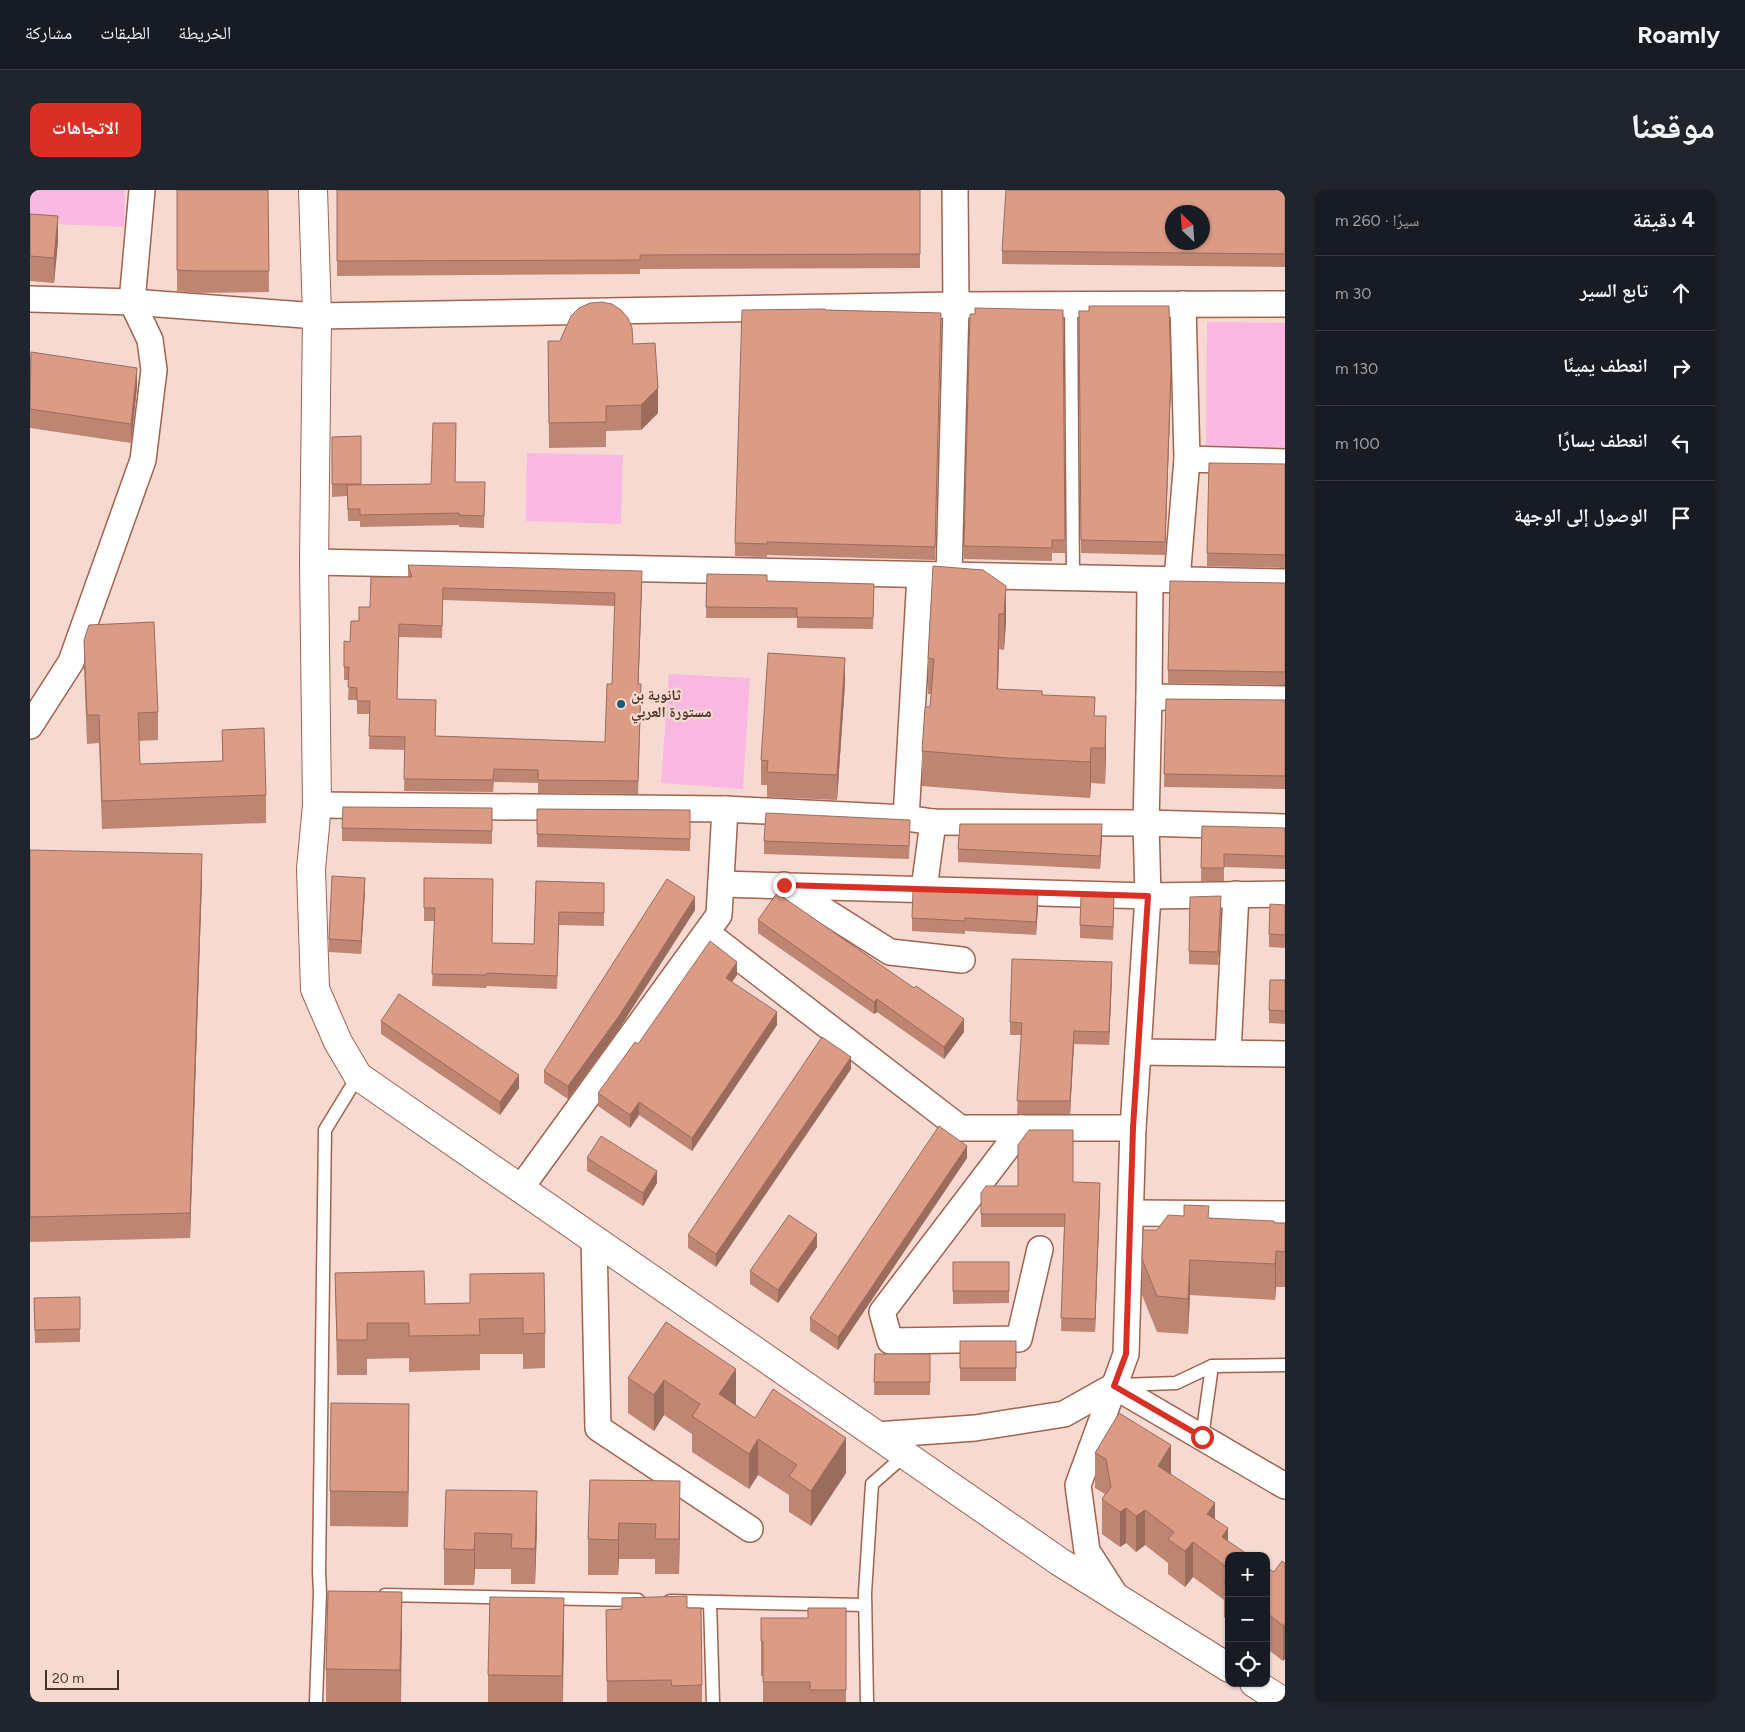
<!DOCTYPE html>
<html lang="ar">
<meta charset="utf-8">
<style>
:root{--surface:#171b24;--page:#20242c;--text:#f1f3f6;--muted:#9ea1a6;--line:#363941;--accent:#d93025}
body{margin:0;font-family:Figtree,"Noto Naskh Arabic",sans-serif;background:var(--page);color:var(--text);direction:rtl}
.controls{position:absolute;right:15px;bottom:15px;display:grid;overflow:hidden;border-radius:10px;box-shadow:0 1px 4px #0004}
.controls button{width:45px;height:45px;display:grid;place-items:center;padding:0;border:0;border-bottom:1px solid var(--line);background:var(--surface);color:var(--text);font:25px sans-serif}
.compass{position:absolute;left:1135px;top:15px;width:45px;height:45px;border-radius:50%;background:var(--surface);box-shadow:0 1px 4px #0004;rotate:335deg}
.scale{position:absolute;left:15px;bottom:12px;width:74px;box-sizing:border-box;padding-left:5px;border:2px solid #4e3329;border-top:0;font-size:14px;line-height:18px;white-space:nowrap;color:#4e3329;-webkit-text-stroke:4px #f6d9d0;paint-order:stroke}
.stop{position:absolute;width:15px;height:15px;margin:-11px;border:4px solid #d93025;border-radius:50%;background:#fff}
.stop.end{background:#d93025;border-color:#fff;box-shadow:0 1px 5px #0008}
.list{margin:0;padding:0;list-style:none}
h2{display:flex;justify-content:space-between;align-items:center;height:65px;margin:0;padding:0 20px;font-size:21px}
h2 small{font-size:16px;font-weight:400;color:var(--muted)}
.list li{display:grid;grid-template-columns:32px 1fr auto;gap:15px;align-items:center;box-sizing:border-box;height:75px;padding:0 20px;border-top:1px solid var(--line)}
.list b{display:block;font-size:19px;white-space:nowrap}
.list em{font-size:16px;font-style:normal;color:var(--muted)}
.icon{flex:none;width:28px;height:28px;fill:none;stroke:currentColor;stroke-width:2;stroke-linecap:round;stroke-linejoin:round}
.map{position:relative;flex:none;width:1255px;height:1512px;overflow:hidden;direction:ltr;border-radius:10px}
header{display:flex;align-items:center;gap:30px;box-sizing:border-box;height:70px;padding:0 25px;background:var(--surface);border-bottom:1px solid var(--line)}
header strong{font-size:24px}
nav{display:flex;gap:28px;margin-inline-start:auto;font-size:18px}
.intro{display:flex;align-items:center;justify-content:space-between;box-sizing:border-box;height:120px;padding:0 30px}
h1{margin:0;font-size:35px}
.button{padding:12px 22px;border-radius:10px;background:var(--accent);color:#fff;font-size:18px;font-weight:700}
main{display:flex;gap:30px;padding:0 30px}
aside{flex:1;background:var(--surface);border-radius:10px;box-shadow:0 1px 4px #0004}
.map>svg:first-child{display:block}
</style>
<header>
<strong>Roamly</strong>
<nav><a>الخريطة</a><a>الطبقات</a><a>مشاركة</a></nav>
</header>
<div class="intro"><h1>موقعنا</h1><a class="button">الاتجاهات</a></div>
<main>
<aside>
<h2>4 دقيقة<small>سيرًا · 260 m</small></h2>
<ul class="list">
<li><svg class="icon" aria-label="ahead" viewBox="0 0 24 24"><path d="M12 20V5M6 11l6-6 6 6"/></svg><div><b>تابع السير</b></div><em>30 m</em></li>
<li><svg class="icon" aria-label="right" viewBox="0 0 24 24"><path d="M7 20v-9h11M14 6l5 5-5 5"/></svg><div><b>انعطف يمينًا</b></div><em>130 m</em></li>
<li><svg class="icon" aria-label="left" viewBox="0 0 24 24"><path d="M17 20v-9H6M10 6l-5 5 5 5"/></svg><div><b>انعطف يسارًا</b></div><em>100 m</em></li>
<li><svg class="icon" aria-label="arrive" viewBox="0 0 24 24"><path d="M6 21V4h12l-3 4 3 4H6"/></svg><div><b>الوصول إلى الوجهة</b></div></li>
</ul>
</aside>
<div class="map">
<svg width="1255" height="1512" viewBox="0 0 1255 1512">
<rect width="100%" height="100%" fill="#f6d9d0"/>
<!-- green -->
<g fill="#f8b8e2">
<polygon points="0,0 95,0 94,37 0,33"/>
<polygon points="1177,132 1255,133 1255,261 1176,261"/>
<polygon points="497,263 593,265 591,334 496,331"/>
<polygon points="639,484 720,488 713,599 631,593"/>
</g>
<g fill="none" stroke-linecap="round" stroke-linejoin="round">
<!-- lane casing -->
<g stroke="#a0634d" stroke-width="15">
<g id="lane">
<polyline points="1041,114 1043,389"/>
<polyline points="1091,1195 1146,1193 1182,1176"/>
<polyline points="1172,1247 1182,1176 1255,1175"/>
<polyline points="355,1405 608,1410"/>
<polyline points="640,1411 835,1415"/>
<polyline points="680,1412 683,1512"/>
<polyline points="286,1512 290,1403 289,1382 295,940 328,886"/>
<polyline points="837,1512 835,1403 842,1294 875,1265"/>
</g>
</g>
<!-- street casing -->
<g stroke="#a0634d" stroke-width="28">
<g id="street">
<polyline points="0,109 102,112 287,126 926,115 1255,114"/>
<polyline points="1157,269 1255,272"/>
<polyline points="284,372 1255,392"/>
<polyline points="919,386 926,115 925,0"/>
<polyline points="1147,390 1157,269 1153,114"/>
<polyline points="1119,507 1255,509"/>
<polyline points="0,536 41,472 113,270 124,180 120,150 102,112 112,0"/>
<polyline points="287,615 695,619 876,628 903,632 1116,633 1255,637"/>
<polyline points="876,628 890,386"/>
<polyline points="691,694 1118,706 1255,704"/>
<polyline points="754,695 860,762 932,770"/>
<polyline points="894,699 903,632"/>
<polyline points="677,743 930,938 1103,938"/>
<polyline points="1108,862 1255,864"/>
<polyline points="1198,863 1206,704"/>
<polyline points="992,938 852,1122 860,1151 989,1149 1010,1059"/>
<polyline points="490,999 689,725 695,619"/>
<polyline points="1101,1023 1255,1024"/>
<polyline points="564,1050 568,1238 720,1339"/>
<polyline points="846,1245 945,1238 1034,1224 1084,1196 1255,1296"/>
<polyline points="1088,1409 1057,1361 1048,1295 1096,1164 1103,938 1118,706 1116,633 1119,507 1120,390"/>
</g>
</g>
<!-- secondary casing -->
<g stroke="#a0634d" stroke-width="30">
<g id="secondary">
<polyline points="283,0 287,126 284,372 287,615 281,679 285,799 308,852 328,886 1030,1372 1199,1478"/>
<polyline points="1224,1493 1254,1512"/>
</g>
</g>
<!-- lane -->
<use href="#lane" stroke="#fff" stroke-width="12"/>
<!-- street -->
<use href="#street" stroke="#fff" stroke-width="25"/>
<!-- secondary -->
<use href="#secondary" stroke="#fff" stroke-width="28"/>
</g>
<!-- wall -->
<g fill="#bd8572" fill-rule="evenodd">
<polygon points="147,0 238,0 239,102 167,103 147,101"/>
<polygon points="307,0 890,0 890,78 610,79 610,84 307,86"/>
<polygon points="1255,0 1255,77 972,74 972,61"/>
<polygon points="0,24 28,51 24,93 0,91"/>
<polygon points="795,120 911,123 905,370 737,365 737,367 705,366 705,353"/>
<polygon points="1033,120 1035,363 1022,363 1022,371 934,369 934,356"/>
<polygon points="1049,121 1141,192 1135,365 1051,363"/>
<polygon points="518,151 530,151 603,154 628,223 611,240 576,241 576,257 519,258"/>
<polygon points="0,167 107,197 101,253 0,238"/>
<polygon points="331,246 331,295 401,294 425,292 455,292 454,338 429,337 429,335 330,337 330,331 318,331 317,306 302,307 302,247"/>
<polygon points="1255,274 1255,378 1177,376 1177,363"/>
<path d="M378,375l234,19 -4,100 3,13 -3,97 -100,-1v-10l-44,-1 -1,10 -89,-1 1,-41 -36,-1 1,-35h-13v-14h-9l1,-20h-5v-13l6,-25 9,-21 11,-14 38,-30zM413,410l172,6 -3,78 -7,58 -170,-6 1,-23 -39,-14 2,-62 43,1z"/>
<polygon points="677,384 737,391 844,394 843,439 767,438 767,428 676,428"/>
<polygon points="1255,393 1255,495 1138,493 1138,480"/>
<polygon points="976,396 976,431 974,460 969,459 968,499 1012,505 1065,526 1076,562 1075,594 1061,593 1060,608 978,603 892,596 892,561 900,517 901,504 898,504 898,468"/>
<polygon points="54,450 128,522 128,550 109,551 110,574 192,571 192,540 236,605 236,633 72,639 69,553 57,554 54,478"/>
<polygon points="815,493 807,610 737,607 737,595 731,595 731,570"/>
<polygon points="1136,509 1255,511 1255,599 1134,597"/>
<polygon points="507,619 660,620 660,661 507,657"/>
<polygon points="462,631 462,654 312,651 312,638"/>
<polygon points="1172,636 1255,638 1255,679 1194,677 1194,691 1171,691"/>
<polygon points="880,643 879,669 734,664 734,651"/>
<polygon points="1072,647 1070,679 928,672 928,659"/>
<polygon points="0,660 172,689 160,1048 0,1052"/>
<polygon points="394,688 462,753 504,754 506,691 574,693 574,736 529,735 527,799 457,796 456,798 402,796 405,731 394,731"/>
<polygon points="335,701 331,764 299,762 299,749"/>
<polygon points="1255,715 1255,758 1239,757 1239,744"/>
<polygon points="1008,717 1006,745 935,741 935,744 882,741 882,728"/>
<polygon points="1084,719 1083,750 1050,748 1050,735"/>
<polygon points="1191,719 1188,775 1159,774 1159,761"/>
<polygon points="665,720 589,839 538,909 514,893 514,881"/>
<polygon points="728,730 934,842 914,869 847,822 844,824 728,743"/>
<polygon points="707,785 702,792 747,835 662,961 609,925 600,938 568,916 568,903 608,854"/>
<polygon points="1082,785 1079,855 1044,854 1040,924 987,924 991,845 980,845 980,832"/>
<polygon points="1255,790 1255,834 1239,833 1239,820"/>
<polygon points="351,831 489,898 470,925 351,844"/>
<polygon points="821,879 686,1077 658,1058 658,1045"/>
<polygon points="557,968 627,993 613,1016 557,981"/>
<polygon points="937,968 808,1160 780,1141 780,1128"/>
<polygon points="1043,992 1070,1006 1065,1142 1031,1141 1034,1037 951,1037 951,1003 988,996"/>
<polygon points="1179,1028 1255,1033 1255,1097 1246,1097 1245,1110 1160,1105 1158,1144 1127,1142 1112,1105 1112,1069 1127,1040"/>
<polygon points="787,1057 748,1113 720,1094 720,1081"/>
<polygon points="923,1072 979,1072 979,1113 923,1114"/>
<polygon points="305,1083 395,1114 440,1113 440,1084 515,1143 515,1178 493,1179 493,1164 450,1164 450,1180 379,1182 379,1168 337,1169 337,1185 307,1185"/>
<polygon points="4,1108 50,1139 50,1152 5,1153"/>
<polygon points="636,1132 705,1214 725,1228 816,1283 781,1336 759,1322 759,1305 728,1285 719,1299 662,1262 662,1244 634,1225 624,1241 598,1223 598,1188"/>
<rect x="930" y="1151" width="56" height="40"/>
<polygon points="845,1164 900,1164 900,1205 844,1205"/>
<polygon points="379,1250 378,1337 300,1336 300,1301"/>
<polygon points="1065,1263 1141,1284 1185,1330 1198,1350 1199,1366 1199,1431 1194,1427 1194,1410 1163,1387 1155,1397 1138,1384 1138,1373 1115,1355 1106,1362 1096,1353 1090,1357 1072,1344 1072,1309 1075,1304 1065,1298"/>
<polygon points="560,1290 650,1327 649,1384 625,1384 625,1369 589,1369 588,1385 558,1385 558,1349"/>
<polygon points="416,1300 507,1337 505,1394 481,1394 481,1379 445,1379 444,1395 414,1395 414,1359"/>
<polygon points="1255,1373 1253,1471 1236,1458 1236,1377 1244,1382"/>
<polygon points="592,1408 657,1418 672,1495 672,1512 577,1512 576,1420 592,1419"/>
<polygon points="816,1418 816,1512 733,1512 733,1486 731,1486 731,1428 778,1428"/>
<polygon points="372,1438 371,1512 296,1512 296,1479"/>
<polygon points="534,1444 533,1512 458,1512 458,1485"/>
</g>
<!-- shaded-wall -->
<g fill="#9a6c5c">
<polygon points="28,26 28,51 24,93 24,68"/>
<polygon points="107,178 107,197 101,253 101,234"/>
<polygon points="1141,180 1141,192 1135,365 1135,352"/>
<polygon points="628,198 628,223 611,240 611,215"/>
<polygon points="612,381 612,394 608,507 608,494"/>
<polygon points="976,396 976,431 974,460 974,424"/>
<polygon points="969,424 969,459 967,534 967,499"/>
<polygon points="815,468 815,493 807,610 807,585"/>
<polygon points="1076,526 1076,562 1075,594 1075,558"/>
<polygon points="1061,558 1061,593 1060,608 1060,572"/>
<polygon points="1072,634 1072,647 1070,679 1070,666"/>
<polygon points="172,664 172,689 160,1048 160,1023"/>
<polygon points="335,688 335,701 331,764 331,751"/>
<polygon points="1008,704 1008,717 1006,745 1006,732"/>
<polygon points="1191,706 1191,719 1188,775 1188,762"/>
<polygon points="665,707 665,720 589,839 538,909 538,896"/>
<polygon points="707,772 707,785 696,800 696,788"/>
<polygon points="1082,772 1082,785 1079,855 1079,842"/>
<polygon points="847,809 847,822 844,824 844,812"/>
<polygon points="747,822 747,835 662,961 662,948"/>
<polygon points="934,829 934,842 914,869 914,857"/>
<polygon points="1044,841 1044,854 1040,924 1040,911"/>
<polygon points="821,867 821,879 686,1077 686,1064"/>
<polygon points="489,885 489,898 470,925 470,912"/>
<polygon points="609,912 609,925 600,938 600,925"/>
<polygon points="937,956 937,968 808,1160 808,1147"/>
<polygon points="627,981 627,993 613,1016 613,1003"/>
<polygon points="1070,993 1070,1006 1065,1142 1065,1129"/>
<polygon points="787,1044 787,1057 748,1113 748,1100"/>
<polygon points="1246,1061 1246,1097 1245,1110 1245,1074"/>
<polygon points="1160,1070 1160,1105 1158,1144 1158,1109"/>
<polygon points="706,1179 706,1214 689,1239 689,1204"/>
<polygon points="634,1190 634,1225 624,1241 624,1205"/>
<polygon points="379,1214 379,1250 378,1337 378,1302"/>
<polygon points="816,1248 816,1283 781,1336 781,1301"/>
<polygon points="728,1249 728,1285 719,1299 719,1264"/>
<polygon points="1141,1255 1141,1290 1128,1276"/>
<polygon points="650,1291 650,1327 649,1384 649,1349"/>
<polygon points="507,1301 507,1337 505,1394 505,1359"/>
<polygon points="1185,1313 1185,1349 1177,1324"/>
<polygon points="1096,1318 1096,1353 1090,1357 1090,1322"/>
<polygon points="1115,1320 1115,1355 1106,1362 1106,1326"/>
<polygon points="589,1333 589,1369 588,1385 588,1350"/>
<polygon points="1198,1338 1198,1374 1192,1347"/>
<polygon points="445,1343 445,1379 444,1395 444,1360"/>
<polygon points="1163,1352 1163,1387 1155,1397 1155,1361"/>
<polygon points="372,1402 372,1438 370,1512 370,1480"/>
<polygon points="534,1408 534,1444 532,1512 532,1486"/>
<polygon points="1255,1433 1255,1469 1253,1471 1253,1436"/>
</g>
<!-- building -->
<g fill="#dc9b84" stroke="#9a6c5c" fill-rule="evenodd">
<polygon points="147,0 238,0 239,81 167,81 147,80"/>
<polygon points="307,0 890,0 890,64 610,65 610,70 307,71"/>
<path d="M976,0h279v64l-283,-3zM1142,22h30v30h-30z"/>
<polygon points="0,24 28,26 24,68 0,66"/>
<polygon points="572,112 582,114 591,120 598,128 602,138 603,154 625,153 628,198 611,215 576,216 576,232 519,233 518,151 530,151 541,126 549,118 560,113"/>
<polygon points="1059,116 1139,116 1141,180 1135,352 1051,350 1049,121 1059,121"/>
<polygon points="945,118 1033,120 1035,350 1022,350 1022,358 934,356 940,124 945,124"/>
<polygon points="795,119 795,120 911,123 905,357 737,352 737,354 705,353 712,120"/>
<polygon points="1,162 107,178 101,234 0,219"/>
<polygon points="403,233 426,233 425,292 455,292 454,326 429,325 429,323 330,325 330,319 318,319 317,295 401,294"/>
<polygon points="331,246 331,294 302,294 302,247"/>
<polygon points="1179,273 1255,274 1255,365 1177,363"/>
<path d="M378,375l234,6 -4,113h3l-3,97 -100,-1v-10l-44,-1 -1,11 -89,-1 1,-42 -36,-1 1,-35h-13v-13l-9,-1 1,-20h-5v-26l6,1 1,-21h8v-14h11l1,-30h41zM413,398l172,5 -3,91h-5l-2,58 -170,-6 1,-36 -39,-1 2,-75 43,2z"/>
<polygon points="903,376 953,380 976,396 974,424 969,424 967,499 1012,501 1012,505 1065,507 1064,526 1076,526 1075,558 1061,558 1060,572 978,568 892,561 895,517 900,517 904,469 898,468"/>
<polygon points="677,384 737,385 737,391 844,394 843,428 767,427 767,418 676,417"/>
<polygon points="1140,391 1255,393 1255,482 1138,480"/>
<polygon points="124,432 128,522 108,523 110,574 193,571 192,540 234,538 236,605 72,611 69,525 57,525 54,450 59,435"/>
<polygon points="738,463 815,468 807,585 737,582 738,571 731,570"/>
<polygon points="1136,509 1255,510 1255,586 1134,584"/>
<polygon points="313,617 462,618 462,641 312,638"/>
<polygon points="507,619 660,620 660,649 507,644"/>
<polygon points="736,623 880,630 879,656 734,651"/>
<polygon points="930,634 1072,634 1070,666 928,659"/>
<polygon points="1172,636 1255,638 1255,666 1194,664 1194,678 1171,678"/>
<polygon points="0,660 172,664 160,1023 0,1027"/>
<polygon points="302,686 335,688 331,751 299,749"/>
<polygon points="394,688 463,689 462,753 504,754 506,691 574,693 574,723 529,722 527,786 457,783 456,785 402,784 405,718 394,718"/>
<polygon points="637,689 665,707 589,826 538,896 514,881"/>
<polygon points="883,701 1008,704 1006,732 935,728 935,731 882,728"/>
<polygon points="747,703 884,798 886,796 934,829 914,857 847,809 844,812 728,730"/>
<polygon points="1051,706 1084,707 1083,737 1050,735"/>
<polygon points="1191,706 1188,762 1159,761 1160,707"/>
<polygon points="1240,714 1255,715 1255,745 1239,744"/>
<polygon points="680,751 707,772 696,788 747,822 662,948 609,912 600,925 568,903 605,852 608,854"/>
<polygon points="982,769 1082,772 1079,842 1044,841 1040,911 987,911 992,833 980,832"/>
<polygon points="1240,790 1255,790 1255,821 1239,820"/>
<polygon points="369,804 489,885 470,912 351,831"/>
<polygon points="792,847 821,867 686,1064 658,1045"/>
<polygon points="909,936 937,956 808,1147 780,1128"/>
<polygon points="999,940 1043,940 1043,992 1070,993 1065,1129 1031,1128 1035,1024 951,1024 951,1003 956,996 988,996 988,955"/>
<polygon points="571,946 627,981 613,1003 557,968"/>
<polygon points="1154,1015 1179,1016 1178,1028 1244,1031 1244,1033 1255,1033 1255,1062 1246,1061 1245,1074 1160,1070 1158,1109 1127,1106 1112,1069 1113,1040 1127,1040 1138,1025 1154,1026"/>
<polygon points="759,1025 787,1044 748,1100 720,1081"/>
<rect x="923" y="1072" width="56" height="29"/>
<polygon points="394,1081 395,1114 440,1113 440,1084 514,1083 515,1143 493,1144 493,1128 449,1129 450,1145 379,1146 379,1133 337,1133 337,1150 307,1150 305,1083"/>
<polygon points="50,1107 50,1139 5,1140 4,1108"/>
<polygon points="636,1132 706,1179 689,1204 725,1228 743,1199 816,1248 781,1301 759,1286 767,1275 728,1249 719,1264 662,1226 670,1214 634,1190 624,1205 598,1188"/>
<rect x="930" y="1151" width="56" height="27"/>
<polygon points="845,1164 900,1164 900,1192 844,1192"/>
<polygon points="301,1213 379,1214 378,1302 300,1301"/>
<polygon points="1089,1223 1141,1255 1128,1276 1185,1313 1177,1324 1198,1338 1192,1347 1220,1366 1199,1366 1199,1379 1163,1352 1155,1361 1138,1349 1144,1342 1115,1320 1106,1326 1096,1318 1090,1322 1072,1309 1081,1297 1076,1269 1065,1263"/>
<polygon points="560,1290 650,1291 649,1349 625,1349 626,1334 589,1333 588,1350 558,1349"/>
<polygon points="416,1300 507,1301 505,1359 481,1358 482,1344 445,1343 444,1360 414,1359"/>
<polygon points="1252,1371 1255,1373 1255,1433 1253,1436 1236,1422 1236,1377 1244,1382"/>
<polygon points="1199,1385 1199,1396 1194,1392"/>
<polygon points="298,1401 372,1402 370,1480 296,1479"/>
<polygon points="657,1406 657,1418 671,1418 672,1495 642,1496 641,1490 577,1491 576,1420 592,1419 592,1408"/>
<polygon points="460,1407 534,1408 532,1486 458,1485"/>
<polygon points="778,1418 816,1418 816,1500 780,1500 780,1492 733,1492 733,1451 731,1451 731,1428 778,1428"/>
</g>
<g fill="none" stroke-linecap="round" stroke-linejoin="round">
<!-- route -->
<polyline stroke="#d93025" stroke-width="6" points="754,695 1118,706 1103,938 1096,1164 1084,1196 1172,1247"/>
</g>
<!-- markers -->
<circle fill="#1a5e71" stroke="#f6d9d0" stroke-width="2" cx="591" cy="514" r="5"/>
<g text-anchor="middle" stroke-width="4.5" stroke-linejoin="round" paint-order="stroke">
<!-- poi labels -->
<g font-size="15" font-weight="bold" fill="#4e3329" stroke="#f6d9d0" text-anchor="start">
<text x="601" y="510">ثانوية بن<tspan x="601" dy="17">مستورة العربي</tspan></text>
</g>
</g>
</svg>
<div class="controls">
<button>+</button>
<button>−</button>
<button><svg class="icon" aria-label="locate" viewBox="0 0 24 24"><circle cx="12" cy="12" r="6"/><path d="M12 2v4M12 18v4M2 12h4M18 12h4"/></svg></button>
</div>
<svg class="compass" viewBox="-18 -18 36 36"><path d="M0-13l5 13h-10z" fill="#e53935"/><path d="M0 13l5-13h-10z" fill="#9ea1a6"/></svg>
<div class="scale">20 m</div>
<div class="stop" style="left:1172px;top:1247px"></div>
<div class="stop end" style="left:754px;top:695px"></div>
</div>
</main>
